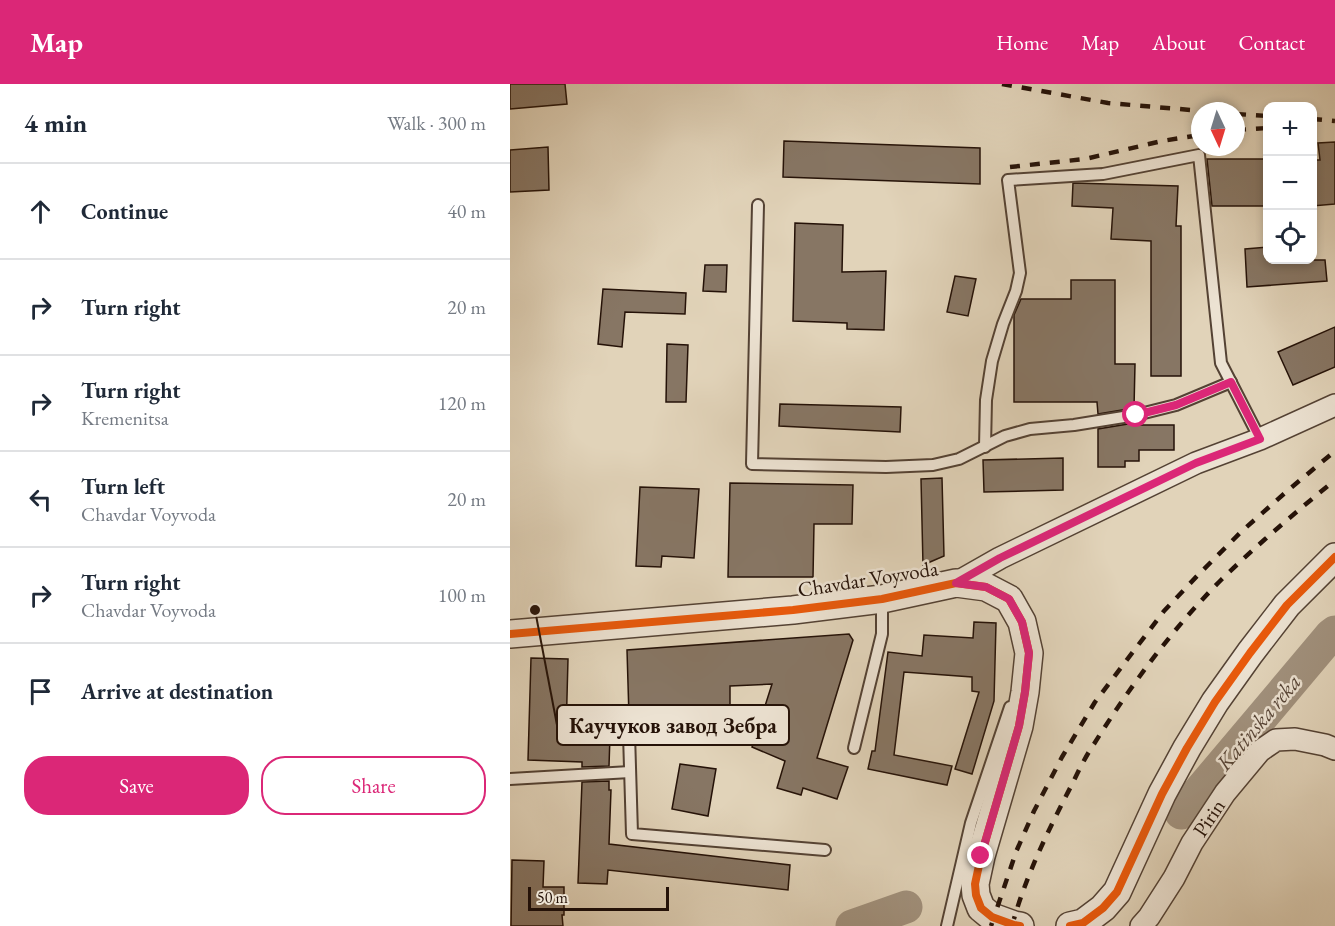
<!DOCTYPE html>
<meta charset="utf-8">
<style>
:root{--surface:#fff;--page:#f2f2f3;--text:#1f2937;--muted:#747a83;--line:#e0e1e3;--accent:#db2777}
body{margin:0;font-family:"EB Garamond",serif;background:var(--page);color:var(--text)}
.controls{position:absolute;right:18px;top:18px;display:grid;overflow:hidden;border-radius:12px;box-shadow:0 3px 9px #0003}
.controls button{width:54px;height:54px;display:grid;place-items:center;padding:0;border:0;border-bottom:2px solid var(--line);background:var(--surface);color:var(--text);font:30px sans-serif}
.compass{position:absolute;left:681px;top:18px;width:54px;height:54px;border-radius:50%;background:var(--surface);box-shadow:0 3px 9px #0003;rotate:176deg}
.scale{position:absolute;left:18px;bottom:15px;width:141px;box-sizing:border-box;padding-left:6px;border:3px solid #251208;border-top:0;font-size:16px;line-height:21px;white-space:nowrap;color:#251208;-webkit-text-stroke:4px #ece2d2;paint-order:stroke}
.stop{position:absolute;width:18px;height:18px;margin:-14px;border:4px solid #db2777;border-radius:50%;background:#fff}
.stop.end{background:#db2777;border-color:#fff;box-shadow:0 2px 6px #0008}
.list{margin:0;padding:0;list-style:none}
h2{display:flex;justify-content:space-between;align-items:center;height:78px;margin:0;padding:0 24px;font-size:26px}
h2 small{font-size:20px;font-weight:400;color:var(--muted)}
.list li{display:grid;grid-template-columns:39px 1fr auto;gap:18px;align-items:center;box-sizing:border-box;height:96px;padding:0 24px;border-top:2px solid var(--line)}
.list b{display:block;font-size:22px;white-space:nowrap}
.list p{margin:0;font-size:20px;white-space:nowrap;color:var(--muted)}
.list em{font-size:20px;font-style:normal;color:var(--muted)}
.actions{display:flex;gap:12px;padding:18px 24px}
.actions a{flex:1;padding:14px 0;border:2px solid var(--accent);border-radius:24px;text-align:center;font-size:21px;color:var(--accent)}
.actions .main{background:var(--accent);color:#fff}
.icon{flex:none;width:33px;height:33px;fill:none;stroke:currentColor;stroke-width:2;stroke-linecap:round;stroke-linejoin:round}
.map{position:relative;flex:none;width:825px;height:842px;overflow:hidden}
header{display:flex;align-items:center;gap:36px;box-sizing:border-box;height:84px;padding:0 30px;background:var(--accent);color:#fff}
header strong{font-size:28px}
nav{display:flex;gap:33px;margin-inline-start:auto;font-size:21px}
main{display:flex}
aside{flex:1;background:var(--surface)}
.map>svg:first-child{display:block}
</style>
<header>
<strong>Map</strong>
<nav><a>Home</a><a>Map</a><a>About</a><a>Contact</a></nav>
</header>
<main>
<aside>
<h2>4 min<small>Walk · 300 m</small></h2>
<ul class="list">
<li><svg class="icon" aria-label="ahead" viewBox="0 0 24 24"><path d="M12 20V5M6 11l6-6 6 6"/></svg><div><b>Continue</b></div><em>40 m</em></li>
<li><svg class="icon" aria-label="right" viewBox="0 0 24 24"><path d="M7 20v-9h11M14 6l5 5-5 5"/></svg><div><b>Turn right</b></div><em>20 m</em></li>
<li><svg class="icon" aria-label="right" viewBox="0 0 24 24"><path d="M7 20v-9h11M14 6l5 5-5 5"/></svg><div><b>Turn right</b><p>Kremenitsa</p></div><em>120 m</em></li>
<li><svg class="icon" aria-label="left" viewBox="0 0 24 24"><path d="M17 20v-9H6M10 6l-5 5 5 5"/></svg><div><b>Turn left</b><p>Chavdar Voyvoda</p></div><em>20 m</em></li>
<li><svg class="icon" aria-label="right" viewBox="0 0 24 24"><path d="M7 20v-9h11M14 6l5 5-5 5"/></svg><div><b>Turn right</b><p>Chavdar Voyvoda</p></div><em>100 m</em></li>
<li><svg class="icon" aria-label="arrive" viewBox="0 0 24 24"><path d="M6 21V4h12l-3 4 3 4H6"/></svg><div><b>Arrive at destination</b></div></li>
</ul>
<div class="actions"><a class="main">Save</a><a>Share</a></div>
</aside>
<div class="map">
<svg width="825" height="842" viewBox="0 0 825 842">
<rect width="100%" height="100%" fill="#e1d3b9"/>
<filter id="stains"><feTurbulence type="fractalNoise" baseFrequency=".00333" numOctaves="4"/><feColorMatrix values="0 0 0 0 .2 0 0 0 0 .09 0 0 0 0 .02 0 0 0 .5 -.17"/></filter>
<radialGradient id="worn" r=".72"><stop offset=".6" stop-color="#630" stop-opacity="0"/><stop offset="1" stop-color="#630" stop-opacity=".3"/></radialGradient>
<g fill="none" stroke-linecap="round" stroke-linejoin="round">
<!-- river -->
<g stroke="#a1917d" stroke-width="33">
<polyline points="671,729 821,551 825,548"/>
<polyline points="342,842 396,823"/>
</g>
</g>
<!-- building -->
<g fill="#877664" stroke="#251208" stroke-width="1.5">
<polygon points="0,0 55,0 57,20 0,25"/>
<polygon points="274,57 470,64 470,100 273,93"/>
<polygon points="825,58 825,120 802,122 802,76 810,76 808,59"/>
<polygon points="38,63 39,106 0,108 0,66"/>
<polygon points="697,75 758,75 758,122 702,122"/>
<polygon points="563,99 668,102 666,142 671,142 671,292 641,292 641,157 601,155 603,124 562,122"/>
<polygon points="285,139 333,141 332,188 376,187 374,246 337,245 337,239 283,237"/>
<polygon points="758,163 758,176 815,176 817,197 737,203 735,165"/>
<polygon points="195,181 217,181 216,208 193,207"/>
<polygon points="445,192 466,195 458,232 437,228"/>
<polygon points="561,196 605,196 605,280 625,280 624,324 588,330 587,318 504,318 504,231 511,215 561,215"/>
<polygon points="93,205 176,209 175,230 115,228 112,263 88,260"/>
<polygon points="825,243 825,283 783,301 768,268"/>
<polygon points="157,260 178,261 176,318 156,318"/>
<polygon points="270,320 391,323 390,348 269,342"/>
<polygon points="624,339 624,341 664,341 664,366 629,366 629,377 615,377 615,383 588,383 588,345"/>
<polygon points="553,374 553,406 474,408 473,376"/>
<polygon points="432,394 434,472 413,481 411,395"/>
<polygon points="220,399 343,401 342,440 304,440 303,493 218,493"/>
<polygon points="130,403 189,405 184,474 152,472 151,483 126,482"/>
<polygon points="464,538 486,539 484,617 462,690 445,685 469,608 462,607 462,593 394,588 384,671 442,682 437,701 358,685 362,667 365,667 378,568 412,572 414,551 463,554"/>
<polygon points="339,550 343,556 307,674 338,683 327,715 293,704 291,711 267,704 275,677 242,663 262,600 220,602 220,626 119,633 117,566"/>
<polygon points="21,574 58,575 56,651 100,652 99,682 72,683 72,678 18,676"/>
<polygon points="170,680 206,685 198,732 162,725"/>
<polygon points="99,697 99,706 101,706 99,760 280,781 278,806 98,786 97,800 68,799 72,698"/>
<polygon points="2,776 34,777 33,803 54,803 54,831 52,831 53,842 1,842"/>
</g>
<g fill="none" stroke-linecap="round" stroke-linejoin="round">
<!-- service casing -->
<g stroke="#544234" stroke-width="14">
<g id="service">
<polyline points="248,121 242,380 376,383 423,381 449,375 495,352 520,345 564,341 626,331 666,321 721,298"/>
<polyline points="475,363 476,316 482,277 493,240 506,207 510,189 498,96 593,90 689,71 711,279 750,355"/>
<polyline points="119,650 122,750 315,766"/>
<polyline points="344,664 372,550 372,516"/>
<polyline points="0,695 120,688"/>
<polyline points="437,842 461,739 500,623"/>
</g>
</g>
<!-- minor casing -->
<g stroke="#544234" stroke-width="24">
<g id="minor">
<polyline points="446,499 490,474 686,379 750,355 825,321"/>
<polyline points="631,842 639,833 664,794 682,759 715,709 750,667 766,656 785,655 815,661 825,665"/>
</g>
</g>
<!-- tertiary casing -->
<g stroke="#544234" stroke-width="30">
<g id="tertiary">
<polyline points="0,550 283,526 372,515 446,499 476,503 499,515 512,538 519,569 515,608 509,642 471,772 465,800 466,811 471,824 482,833 504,841 510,842"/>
<polyline points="560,842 573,839 593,824 607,808 652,710 677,664 705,618 740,569 777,521 825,473"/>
</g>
</g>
<!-- service -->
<use href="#service" stroke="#ece2d2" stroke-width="10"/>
<!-- minor -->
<use href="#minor" stroke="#ece2d2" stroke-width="21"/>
<!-- tertiary -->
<use href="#tertiary" stroke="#ece2d2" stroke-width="27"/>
<!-- rail -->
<g stroke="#251208" stroke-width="4.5" stroke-dasharray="10 10" stroke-linecap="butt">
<polyline points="492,0 598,19 693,27"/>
<polyline points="726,30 758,32"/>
<polyline points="802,35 825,37"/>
<polyline points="726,46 758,44"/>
<polyline points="500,83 575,75 652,57 690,51"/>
<polyline points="481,842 506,768 524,727 552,673 585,618 654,527 688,491 731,448 776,408 825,367"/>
<path d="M502,842c12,-45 33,-89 54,-130 9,-17 17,-36 28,-52 37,-59 79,-116 128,-165 36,-35 74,-67 113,-99"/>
</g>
<!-- cycleway casing -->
<g stroke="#ece2d2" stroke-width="11">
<g id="cycleway">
<polyline points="0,550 283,526 372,515 446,499 476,503 499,515 512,538 519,569 515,608 509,642 471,772 465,800 466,811 471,824 482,833 504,841 510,842"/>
<polyline points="560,842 573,839 593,824 607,808 652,710 677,664 705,618 740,569 777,521 825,473"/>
</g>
</g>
<!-- cycleway -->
<use href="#cycleway" stroke="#e8590c" stroke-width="8"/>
</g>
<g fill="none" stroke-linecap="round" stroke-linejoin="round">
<!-- route -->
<polyline stroke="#db2777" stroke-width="8" points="471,772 509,642 515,608 519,569 512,538 499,515 476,503 446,499 490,474 686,379 750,355 721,298 666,321 626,331"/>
</g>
<g text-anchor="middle" stroke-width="5" stroke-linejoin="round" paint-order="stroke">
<!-- street labels -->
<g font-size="21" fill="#251208" stroke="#ece2d2">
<text transform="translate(358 495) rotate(-9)" y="7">Chavdar Voyvoda</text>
<text transform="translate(699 734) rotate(-56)" y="7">Pirin</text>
</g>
<!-- water labels -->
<g font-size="22" font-style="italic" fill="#574537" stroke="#ece2d2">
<text transform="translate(748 638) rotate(-50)" y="8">Katinska reka</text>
</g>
</g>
<!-- callouts -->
<path fill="none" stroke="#251208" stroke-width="2" d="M25 526L47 641"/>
<circle fill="#251208" stroke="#ece2d2" stroke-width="2" cx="25" cy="526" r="6"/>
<rect fill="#ece2d2" stroke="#251208" stroke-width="2" x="47" y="621" width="232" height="40" rx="6"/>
<g font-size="22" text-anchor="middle" font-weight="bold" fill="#251208">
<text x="163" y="649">Каучуков завод Зебра</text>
</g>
<rect width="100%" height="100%" filter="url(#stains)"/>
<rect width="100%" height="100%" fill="url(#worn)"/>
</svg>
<div class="controls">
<button>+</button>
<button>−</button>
<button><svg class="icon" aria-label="locate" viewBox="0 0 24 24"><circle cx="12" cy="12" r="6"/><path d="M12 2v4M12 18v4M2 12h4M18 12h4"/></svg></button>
</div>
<svg class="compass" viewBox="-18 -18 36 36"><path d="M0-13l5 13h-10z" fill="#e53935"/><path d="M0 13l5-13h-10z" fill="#747a83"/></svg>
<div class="scale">50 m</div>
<div class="stop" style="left:626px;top:331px"></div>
<div class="stop end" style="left:471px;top:772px"></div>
</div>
</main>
